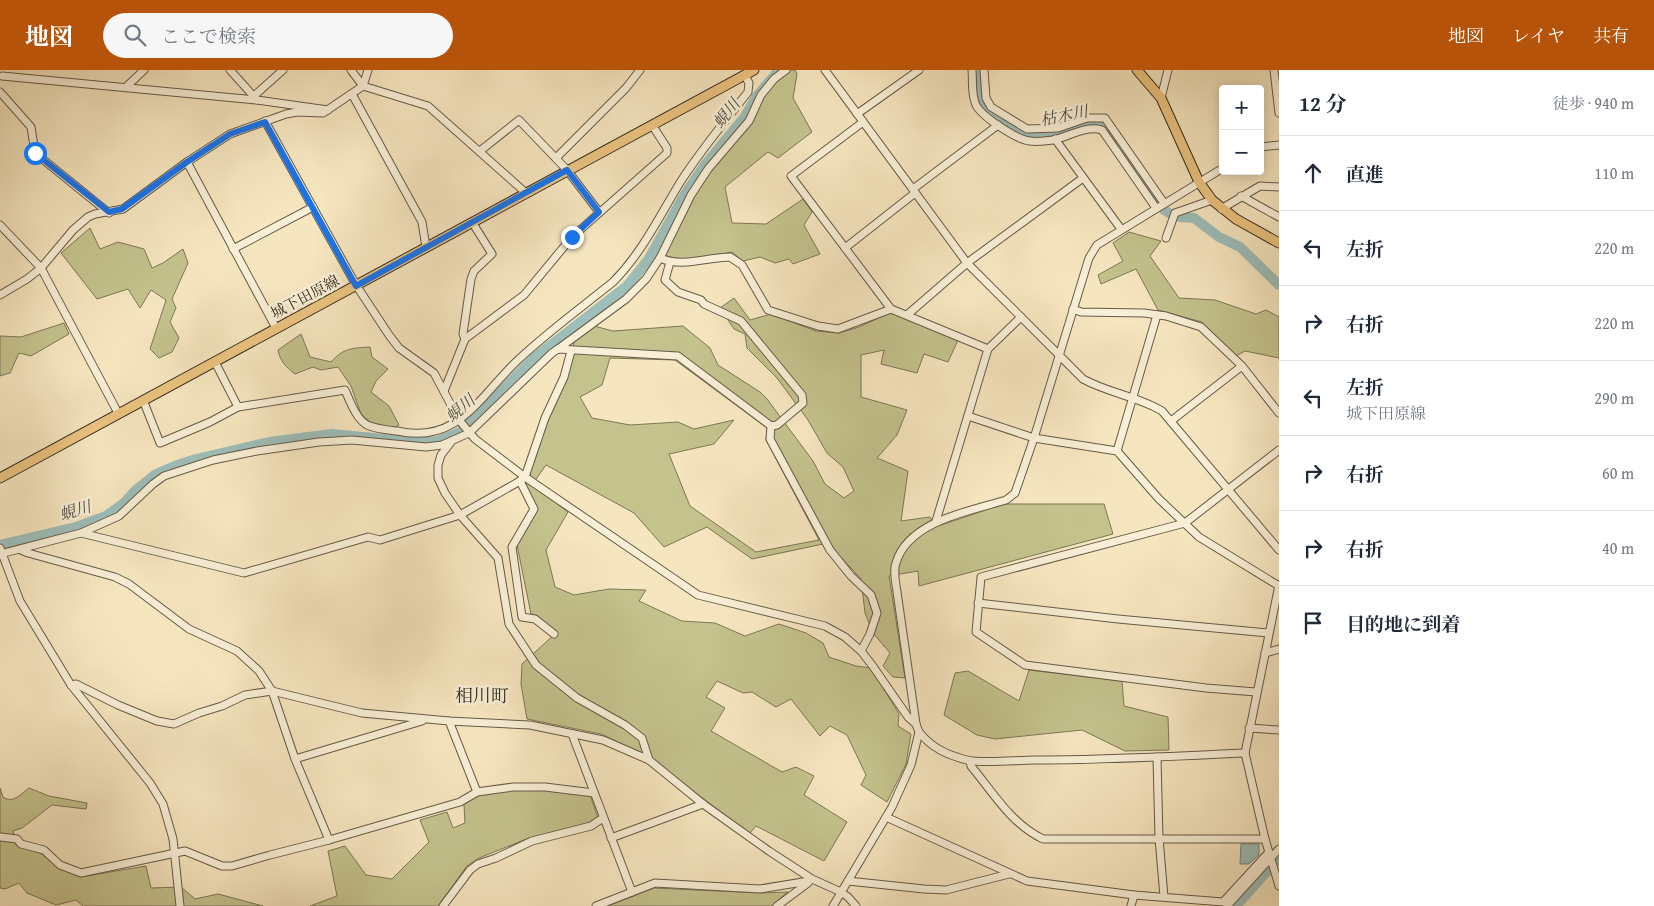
<!DOCTYPE html>
<html lang="ja">
<meta charset="utf-8">
<style>
:root{--surface:#fff;--page:#f6f6f7;--text:#1f2937;--muted:#747a83;--line:#e0e1e3;--accent:#b45309}
body{margin:0;font-family:"Gentium Book Plus","Noto Serif JP",serif;background:var(--page);color:var(--text)}
.controls{position:absolute;right:15px;top:15px;display:grid;overflow:hidden;border-radius:5px;box-shadow:0 2px 12px #0003}
.controls button{width:45px;height:45px;display:grid;place-items:center;padding:0;border:0;border-bottom:1px solid var(--line);background:var(--surface);color:var(--text);font:25px sans-serif}
.stop{position:absolute;width:15px;height:15px;margin:-11px;border:4px solid #1a73e8;border-radius:50%;background:#fff}
.stop.end{background:#1a73e8;border-color:#fff;box-shadow:0 1px 5px #0008}
.list{margin:0;padding:0;list-style:none}
h2{display:flex;justify-content:space-between;align-items:center;height:65px;margin:0;padding:0 20px;font-size:21px}
h2 small{font-size:16px;font-weight:400;color:var(--muted)}
.list li{display:grid;grid-template-columns:32px 1fr auto;gap:15px;align-items:center;box-sizing:border-box;height:75px;padding:0 20px;border-top:1px solid var(--line)}
.list b{display:block;font-size:19px;white-space:nowrap}
.list p{margin:0;font-size:16px;white-space:nowrap;color:var(--muted)}
.list em{font-size:16px;font-style:normal;color:var(--muted)}
.icon{flex:none;width:28px;height:28px;fill:none;stroke:currentColor;stroke-width:2;stroke-linecap:round;stroke-linejoin:round}
.map{position:relative;flex:none;width:1279px;height:836px;overflow:hidden}
header{display:flex;align-items:center;gap:30px;box-sizing:border-box;height:70px;padding:0 25px;background:var(--accent);color:#fff}
header strong{font-size:24px}
nav{display:flex;gap:28px;margin-inline-start:auto;font-size:18px}
.search{width:350px;height:45px;background:var(--page);display:flex;align-items:center;gap:12px;box-sizing:border-box;padding:0 18px;border-radius:28px;color:var(--muted);font-size:19px}
main{display:flex}
aside{flex:1;background:var(--surface)}
.map>svg:first-child{display:block}
</style>
<header>
<strong>地図</strong>
<div class="search"><svg class="icon" aria-label="search" viewBox="0 0 24 24"><circle cx="10" cy="10" r="6"/><path d="M15 15l6 6"/></svg>ここで検索</div>
<nav><a>地図</a><a>レイヤ</a><a>共有</a></nav>
</header>
<main>
<div class="map">
<svg width="1279" height="836" viewBox="0 0 1279 836">
<rect width="100%" height="100%" fill="#f6e6c0"/>
<filter id="stains"><feTurbulence type="fractalNoise" baseFrequency=".004" numOctaves="4"/><feColorMatrix values="0 0 0 0 .2 0 0 0 0 .09 0 0 0 0 .02 0 0 0 .5 -.17"/></filter>
<radialGradient id="worn" r=".72"><stop offset=".6" stop-color="#630" stop-opacity="0"/><stop offset="1" stop-color="#630" stop-opacity=".3"/></radialGradient>
<!-- green -->
<g fill="#c4c28d" stroke="#7d7756" fill-rule="evenodd">
<path d="M791,0h4l2,4 -4,24 19,34 -34,26 -10,-6 -43,35 7,36 34,1 37,-25 9,13 -8,13 16,29 -27,10 -4,-5 -14,4 -15,-6 -17,4 -11,-9c-22,4 -47,11 -68,3l30,-60 17,-26 40,-47 14,-27 11,-13z"/>
<polygon points="90,158 100,179 118,172 144,179 152,198 163,193 183,179 188,193 172,229 176,238 170,252 179,268 172,282 159,288 150,279 166,230 151,220 140,238 128,219 97,229 61,183"/>
<polygon points="1129,162 1161,171 1150,186 1179,228 1215,230 1256,244 1266,240 1277,246 1279,246 1279,288 1245,281 1236,286 1202,252 1158,240 1136,199 1101,214 1098,205 1123,191 1113,173"/>
<path d="M734,228l16,22 21,-6 45,17 23,2 20,-6 32,-15 68,26 -11,24 -24,-8 -7,19 -36,-9 3,-14 -23,5v42l46,13 -10,25 -20,23 31,13 -7,50 29,-4 5,10 69,-23h100l9,30 -194,52 -1,-15 -29,5 16,102 -12,-1 -10,-11 7,-13 -17,-20 -8,-20 -4,-34 -33,-36 -76,16 -45,-32 -43,20 -30,-34 -88,-48 -14,20 36,27 -22,38 9,37 19,8 35,-6 37,1 -7,11 43,20 33,2 30,13 34,-12 27,9 17,10 6,14 27,9 15,2 28,46 -1,12 13,8 -5,30 -19,38 -26,-17 5,-10 -19,-40 -17,-9 -10,10 -29,-37 -15,8 -24,-15 -9,1 -26,-12 -11,16 19,11 -14,23 71,41 14,-5 18,9 -10,19 43,27 -23,39 -68,-35 -7,8 -98,-76 -50,-24 -74,-15 -6,-35 1,-20 34,-31 -18,-17 -7,-2 -14,-69 20,-36 -14,-27 24,-64 20,-39 7,-37 20,-16 19,5 70,-5 27,22 8,17 42,27 7,7 46,62 12,23 19,14 10,-7 -11,-24 -16,-14 -19,-33 -31,-42 -30,-30 -2,-14 -11,-5 -14,-21zM610,288l65,2 92,68 -1,12 53,100 -63,12 -66,-46 -21,-52 45,-10 20,-24 -40,9 -16,-7 -48,3 -38,-7 -12,-21 22,-12z"/>
<polygon points="64,253 69,264 31,286 19,283 10,303 0,306 0,266 21,267"/>
<path d="M301,264l9,23 21,5c12,-14 22,-14 39,-15l2,10 16,12 -12,12 -5,11 18,14 10,19 -5,3 -24,-6 -9,-8 -10,-28 -13,-19 -17,3 -8,-3 -18,7c-9,-7 -15,-13 -17,-24z"/>
<polygon points="1029,600 1122,611 1124,636 1168,647 1169,680 1125,681 1082,660 995,669 977,665 944,645 955,603 968,601 1019,631"/>
<path d="M0,718l3,9c10,7 18,-3 26,-9l20,8 38,7 -1,6 -34,-4 -30,23 -9,3 3,14 26,9 17,13 21,10 66,-11 5,22 30,-1 14,12 23,-5 45,12h-180l-7,-6 -20,5 -29,-12 -8,-10 -14,6 -5,-1z"/>
<polygon points="512,720 543,720 590,725 598,748 588,753 529,768 479,788 467,796 438,836 310,836 337,826 328,781 345,776 366,805 392,809 429,772 420,750 447,742 453,758 465,753 464,735 477,725"/>
<polygon points="654,818 762,823 788,822 771,836 608,836"/>
</g>
<!-- water -->
<polygon fill="#9ebeb9" stroke="#74847c" points="1241,774 1259,774 1259,785 1249,794 1240,794"/>
<g fill="none" stroke-linecap="round" stroke-linejoin="round">
<!-- river -->
<g stroke="#9ebeb9" stroke-width="10">
<path d="M978,0l4,31 3,8 7,6 16,7 17,15c12,-1 25,-1 36,-3 14,-3 28,-15 43,-8l54,76"/>
<polyline points="1164,140 1171,144"/>
<polyline points="1180,147 1194,148 1219,167 1240,177 1279,215"/>
<polyline points="0,475 76,457 106,446 124,433 136,420 156,404 177,395 196,389 269,372 332,364 414,372 438,371 460,362 534,288 627,216 648,190 685,124 704,96 744,48 757,26 779,0"/>
<polyline points="1236,836 1279,788"/>
</g>
<!-- minor casing -->
<g stroke="#665a48" stroke-width="9">
<g id="minor">
<polyline points="230,0 257,30"/>
<polyline points="351,0 363,16"/>
<path d="M825,0l142,193 116,116c25,14 54,17 79,32l117,139"/>
<path d="M972,0c1,11 -1,25 4,35 5,11 41,35 54,36 7,1 16,0 23,-1 16,-3 32,-15 49,-10l54,78"/>
<polyline points="984,0 986,28 991,37 1027,59 1058,58 1087,48 1105,48 1164,133"/>
<polyline points="1274,0 1279,43"/>
<polyline points="2,6 257,30 328,40"/>
<polyline points="363,16 368,0"/>
<polyline points="126,17 144,0"/>
<polyline points="0,22 31,57 35,83 109,143"/>
<polyline points="352,24 422,152 426,177"/>
<polyline points="254,26 283,0"/>
<polyline points="1161,28 1168,0"/>
<polyline points="857,44 919,0"/>
<polyline points="265,51 356,215 389,265 399,278 434,303 459,350 475,369 525,407 698,525 825,556 845,567 861,581 872,595 908,647 916,654"/>
<polyline points="863,52 791,106 891,239 988,279"/>
<polyline points="1055,69 1121,159"/>
<polyline points="1260,77 1279,75"/>
<polyline points="480,81 519,50 567,100 599,142"/>
<polyline points="556,88 626,18 640,0"/>
<polyline points="187,92 276,258"/>
<polyline points="913,119 998,55"/>
<polyline points="1241,126 1279,147"/>
<polyline points="1221,139 1260,116 1279,117"/>
<polyline points="0,155 41,198 118,343"/>
<polyline points="1166,168 1175,143 1212,130"/>
<polyline points="845,178 915,123"/>
<polyline points="233,179 313,137"/>
<path d="M660,188c23,10 47,-1 70,-1l12,8 26,45 50,16 20,3 53,-20"/>
<polyline points="670,192 665,210 678,222 701,230 704,234 741,251 802,325 803,333 777,355 771,356"/>
<polyline points="0,225 27,209 41,198 73,160 88,147 95,144 123,139 187,92 230,64 286,44 297,42 323,43 363,16 428,36 526,123"/>
<polyline points="1073,239 1081,242 1144,243 1166,246 1201,257 1242,296 1279,343"/>
<polyline points="907,245 967,193 1083,108"/>
<polyline points="465,269 463,264 471,209 474,201 492,184 472,152"/>
<polyline points="558,279 626,229 646,209 660,188 691,125 708,99 749,51 761,25 774,9 786,0"/>
<polyline points="215,292 238,337"/>
<polyline points="444,321 465,269 524,225 572,167 667,83 667,78 652,55"/>
<path d="M143,330l17,43 50,-21 28,-15 107,-17c5,11 11,29 22,35 8,4 21,5 30,6 62,14 83,-36 122,-72 30,-28 63,-52 94,-77 29,-29 47,-67 68,-101 20,-31 44,-60 67,-89l1,-9 -4,-7"/>
<polyline points="968,346 1034,368 1117,381 1159,429 1199,467 1279,516"/>
<polyline points="1171,351 1242,296"/>
<polyline points="771,356 770,369 830,480 851,506 871,525 877,543 870,564 861,581"/>
<polyline points="451,372 441,385 438,395 438,408 445,423 460,445 498,488 509,554 536,595 577,628 625,655 642,668 649,690"/>
<polyline points="1117,381 1157,245"/>
<polyline points="520,411 534,439 512,477 522,547 535,549 554,564"/>
<polyline points="936,451 988,279 1021,247"/>
<polyline points="81,463 244,503 368,467 380,470 460,445 520,411 525,407 545,348 564,307 571,281"/>
<polyline points="0,478 20,531 71,615 150,713 163,734 173,769 180,836"/>
<polyline points="21,480 28,483 115,507 129,514 189,559 237,581 259,601 272,621 295,689 329,770"/>
<polyline points="0,484 81,463 119,446 153,414 164,406 213,390 257,381 319,372 352,370 426,377 442,375 469,363 552,283 558,279 678,286 771,356"/>
<polyline points="1279,515 1245,683 1265,769 1279,816"/>
<polyline points="978,533 1118,549 1268,563"/>
<polyline points="1265,583 1279,579"/>
<polyline points="71,615 76,614 118,635 157,651 174,654 199,643 222,636 245,625 272,621 362,643 449,651 530,655 603,670 649,690 703,734 769,781 812,809 841,822 848,827 856,836"/>
<polyline points="1256,622 1206,618 1025,595 976,562 981,507 1185,453 1279,380"/>
<polyline points="449,651 477,722"/>
<polyline points="1249,658 1279,660"/>
<path d="M919,662c13,16 28,23 48,28 16,4 50,0 68,0 70,0 140,-4 210,-7"/>
<polyline points="572,664 632,822"/>
<polyline points="1157,687 1159,768 1164,827"/>
<polyline points="295,689 422,651"/>
<path d="M970,691l1,5c21,25 40,58 72,73h222"/>
<polyline points="886,747 1027,811 1134,825 1223,832 1269,782"/>
<polyline points="0,767 17,769 21,774 44,780 60,795 81,803 185,781 222,796 232,796 270,785 329,770 460,732 477,722 513,717 545,717 594,723"/>
<polyline points="611,768 703,734"/>
<polyline points="848,811 924,819 946,820 1009,804"/>
<polyline points="443,836 470,800 478,794 496,788 532,771 591,756 603,748"/>
<polyline points="596,836 655,813 760,819 809,811"/>
<polyline points="777,836 808,813"/>
<path d="M833,836l59,-99 19,-42 8,-33 -3,-8 -21,-146c0,-5 -1,-11 1,-15 12,-42 74,-52 110,-63l9,-7 19,-55 55,-180 8,-13 126,-77"/>
<polyline points="1131,836 1134,825"/>
<polyline points="1227,836 1279,779"/>
</g>
</g>
<!-- major casing -->
<g stroke="#362c20" stroke-width="11">
<g id="major">
<polyline points="1137,0 1161,28 1199,112 1212,130 1236,149 1279,173"/>
<polyline points="0,408 754,0"/>
</g>
</g>
<!-- minor -->
<use href="#minor" stroke="#f9efd6" stroke-width="7"/>
<!-- major -->
<use href="#major" stroke="#ebc380" stroke-width="9"/>
</g>
<g fill="none" stroke-linecap="round" stroke-linejoin="round">
<!-- route -->
<polyline stroke="#1a73e8" stroke-width="6" points="35,83 109,142 122,139 187,92 230,64 265,52 356,216 567,100 599,142 572,167"/>
</g>
<g text-anchor="middle" stroke-width="5" stroke-linejoin="round" paint-order="stroke">
<!-- street labels -->
<g font-size="15" fill="#362c20" stroke="#f9efd6">
<text transform="translate(305 227) rotate(-28)" y="5">城下田原線</text>
</g>
<!-- water labels -->
<g font-size="16" font-style="italic" fill="#505046" stroke="#f9efd6">
<text transform="translate(726 43) rotate(-52)" y="6">蜆川</text>
<text transform="translate(1064 45) rotate(-11)" y="6">枯木川</text>
<text transform="translate(460 338) rotate(-41)" y="6">蜆川</text>
<text transform="translate(75 440) rotate(-17)" y="6">蜆川</text>
</g>
<!-- quarter labels -->
<g font-size="18" fill="#362c20" stroke="#f9efd6">
<text x="482" y="632">相川町</text>
</g>
</g>
<rect width="100%" height="100%" filter="url(#stains)"/>
<rect width="100%" height="100%" fill="url(#worn)"/>
</svg>
<div class="controls">
<button>+</button>
<button>−</button>
</div>
<div class="stop" style="left:35px;top:83px"></div>
<div class="stop end" style="left:572px;top:167px"></div>
</div>
<aside>
<h2>12 分<small>徒歩 · 940 m</small></h2>
<ul class="list">
<li><svg class="icon" aria-label="ahead" viewBox="0 0 24 24"><path d="M12 20V5M6 11l6-6 6 6"/></svg><div><b>直進</b></div><em>110 m</em></li>
<li><svg class="icon" aria-label="left" viewBox="0 0 24 24"><path d="M17 20v-9H6M10 6l-5 5 5 5"/></svg><div><b>左折</b></div><em>220 m</em></li>
<li><svg class="icon" aria-label="right" viewBox="0 0 24 24"><path d="M7 20v-9h11M14 6l5 5-5 5"/></svg><div><b>右折</b></div><em>220 m</em></li>
<li><svg class="icon" aria-label="left" viewBox="0 0 24 24"><path d="M17 20v-9H6M10 6l-5 5 5 5"/></svg><div><b>左折</b><p>城下田原線</p></div><em>290 m</em></li>
<li><svg class="icon" aria-label="right" viewBox="0 0 24 24"><path d="M7 20v-9h11M14 6l5 5-5 5"/></svg><div><b>右折</b></div><em>60 m</em></li>
<li><svg class="icon" aria-label="right" viewBox="0 0 24 24"><path d="M7 20v-9h11M14 6l5 5-5 5"/></svg><div><b>右折</b></div><em>40 m</em></li>
<li><svg class="icon" aria-label="arrive" viewBox="0 0 24 24"><path d="M6 21V4h12l-3 4 3 4H6"/></svg><div><b>目的地に到着</b></div></li>
</ul>
</aside>
</main>
